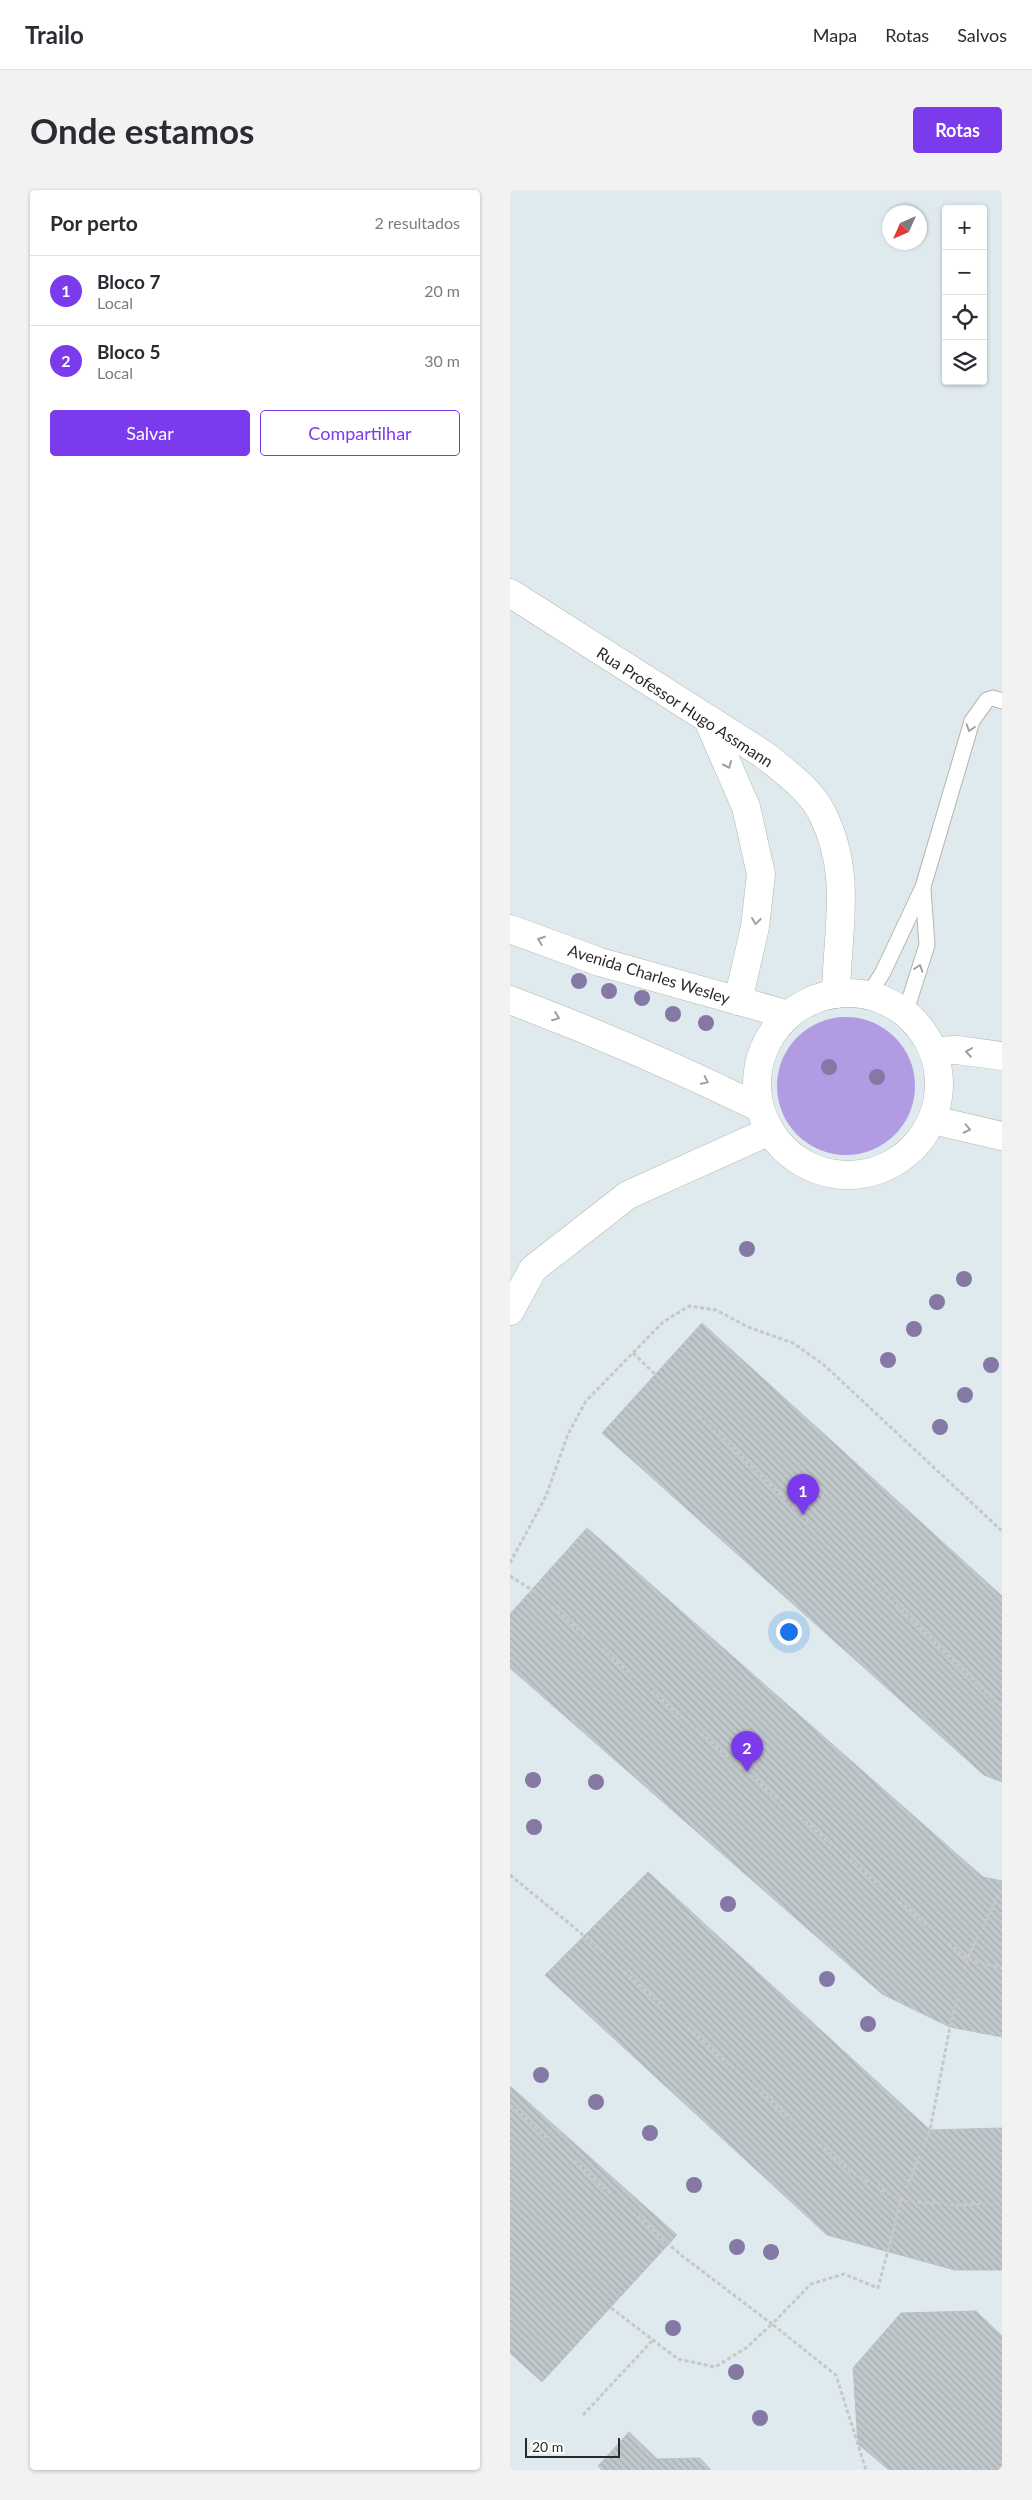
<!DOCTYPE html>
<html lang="pt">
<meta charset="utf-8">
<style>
:root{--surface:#fff;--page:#f2f2f3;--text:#2b2b33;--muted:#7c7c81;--line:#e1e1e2;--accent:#7c3aed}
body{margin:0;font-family:Lato,sans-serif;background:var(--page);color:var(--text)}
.controls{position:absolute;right:15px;top:15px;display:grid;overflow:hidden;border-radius:5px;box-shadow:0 1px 4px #0004}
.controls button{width:45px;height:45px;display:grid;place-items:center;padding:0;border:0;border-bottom:1px solid var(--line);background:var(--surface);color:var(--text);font:25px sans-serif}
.compass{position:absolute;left:372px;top:15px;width:45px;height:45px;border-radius:50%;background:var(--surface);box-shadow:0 1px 4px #0004;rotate:225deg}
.scale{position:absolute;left:15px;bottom:12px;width:95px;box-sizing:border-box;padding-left:5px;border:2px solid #2b2b2b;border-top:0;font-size:14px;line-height:18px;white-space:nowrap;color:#2b2b2b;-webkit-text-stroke:4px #fff;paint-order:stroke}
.you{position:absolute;left:278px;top:1441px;width:18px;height:18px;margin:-12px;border:4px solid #fff;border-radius:50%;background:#1a73e8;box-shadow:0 0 0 8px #1a73e833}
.badge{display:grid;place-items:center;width:32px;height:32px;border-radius:50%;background:var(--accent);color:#fff;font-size:16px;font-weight:700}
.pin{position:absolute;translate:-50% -41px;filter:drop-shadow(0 1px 2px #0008)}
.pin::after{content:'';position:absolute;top:26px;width:18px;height:15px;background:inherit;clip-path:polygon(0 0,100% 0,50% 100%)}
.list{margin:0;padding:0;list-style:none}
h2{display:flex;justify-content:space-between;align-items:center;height:65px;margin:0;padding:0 20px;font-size:21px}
h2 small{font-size:16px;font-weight:400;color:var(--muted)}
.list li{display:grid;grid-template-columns:32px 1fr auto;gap:15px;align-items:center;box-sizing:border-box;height:70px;padding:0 20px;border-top:1px solid var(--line)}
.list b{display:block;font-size:19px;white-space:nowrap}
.list p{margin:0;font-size:16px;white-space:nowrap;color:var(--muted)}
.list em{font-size:16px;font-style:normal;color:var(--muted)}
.actions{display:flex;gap:10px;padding:15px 20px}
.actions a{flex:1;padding:11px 0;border:1px solid var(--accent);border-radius:5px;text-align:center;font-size:18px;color:var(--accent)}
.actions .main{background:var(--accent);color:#fff}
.icon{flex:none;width:28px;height:28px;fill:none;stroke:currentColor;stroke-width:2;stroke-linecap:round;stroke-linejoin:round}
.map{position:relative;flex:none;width:492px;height:2280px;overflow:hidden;border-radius:5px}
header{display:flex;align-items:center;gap:30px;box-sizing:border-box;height:70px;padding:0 25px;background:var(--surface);border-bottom:1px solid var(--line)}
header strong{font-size:24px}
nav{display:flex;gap:28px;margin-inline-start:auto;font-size:18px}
.intro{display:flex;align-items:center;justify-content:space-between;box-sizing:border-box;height:120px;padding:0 30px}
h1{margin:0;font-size:35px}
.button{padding:12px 22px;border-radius:5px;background:var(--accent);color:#fff;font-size:18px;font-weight:700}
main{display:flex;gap:30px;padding:0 30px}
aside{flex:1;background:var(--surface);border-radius:5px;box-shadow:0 1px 4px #0004}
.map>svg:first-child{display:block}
</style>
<header>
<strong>Trailo</strong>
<nav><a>Mapa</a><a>Rotas</a><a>Salvos</a></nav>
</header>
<div class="intro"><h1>Onde estamos</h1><a class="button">Rotas</a></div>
<main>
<aside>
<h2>Por perto<small>2 resultados</small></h2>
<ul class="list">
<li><span class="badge">1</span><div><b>Bloco 7</b><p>Local</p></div><em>20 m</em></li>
<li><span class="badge">2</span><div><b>Bloco 5</b><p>Local</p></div><em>30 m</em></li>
</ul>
<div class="actions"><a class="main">Salvar</a><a>Compartilhar</a></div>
</aside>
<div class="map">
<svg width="492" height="2280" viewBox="0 0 492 2280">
<defs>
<pattern id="building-back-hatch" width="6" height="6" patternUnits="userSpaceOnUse" patternTransform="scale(1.25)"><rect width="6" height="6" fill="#c0c8cc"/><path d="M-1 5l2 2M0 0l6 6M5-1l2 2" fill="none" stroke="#a5acaf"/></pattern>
</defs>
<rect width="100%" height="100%" fill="#deeaed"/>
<!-- grass -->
<circle fill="#b19be3" cx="336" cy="896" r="69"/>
<!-- building -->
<g fill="url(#building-back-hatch)" stroke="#b7c3c8">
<polygon points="192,1133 492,1406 492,1592 474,1585 92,1243"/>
<polygon points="77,1338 473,1687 492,1691 492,1847 440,1837 372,1804 0,1478 0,1424"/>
<polygon points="138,1682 420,1940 492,1938 492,2080 445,2080 317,2045 35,1785"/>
<polygon points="0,1896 45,1936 0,1987"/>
<polygon points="45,1936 167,2045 32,2192 0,2163 0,1987"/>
<polygon points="466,2121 492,2146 492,2275 488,2280 379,2280 348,2254 343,2178 391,2123"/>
<polygon points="119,2242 147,2269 190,2268 201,2280 92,2280 88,2276"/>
</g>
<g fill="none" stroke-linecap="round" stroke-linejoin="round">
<!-- service casing -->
<g stroke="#bbb4ae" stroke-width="17">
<g id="service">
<polyline points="358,806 373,782 413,697 462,531 477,510 483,508 492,511"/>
<polyline points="395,824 417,755 413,699"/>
</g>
</g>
<!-- minor casing -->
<g stroke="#bbb4ae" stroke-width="29">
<g id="minor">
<path d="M0,403l253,161c21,17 47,35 59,59 31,61 15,117 14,181"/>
<polyline points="0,1121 23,1079 118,1005 260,941"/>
</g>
</g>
<!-- tertiary casing -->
<g stroke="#bbb4ae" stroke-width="29">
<g id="tertiary">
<polyline points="198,530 236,617 251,684 245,737 228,811"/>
<polyline points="0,739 90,772 279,825"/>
<circle cx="338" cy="894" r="91"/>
<path d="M0,810c85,32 168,68 250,108"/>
<polyline points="425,861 447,860 492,866"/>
<polyline points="423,930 492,946"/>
</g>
</g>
<!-- path -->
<g stroke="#c8c8c8" stroke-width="3" stroke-dasharray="4 2.5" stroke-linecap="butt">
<polyline points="123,1163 492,1517"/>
<polyline points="0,1373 36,1306 58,1244 76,1211 153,1132 179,1116 206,1120 238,1137 283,1153 313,1174 492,1341"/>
<polyline points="0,1386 22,1400 457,1769 492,1778"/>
<polyline points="0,1685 66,1739 341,1982 391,2011 446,2015 492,2014"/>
<polyline points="0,1915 171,2065 262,2134 301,2094 334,2084 368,2098 391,2011 420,1940 440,1837 457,1769 492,1698"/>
<polyline points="101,2118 168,2169 205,2177 236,2158 262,2134 326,2185 356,2280"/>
<polyline points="73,2225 143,2150"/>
</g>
<!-- service -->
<use href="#service" stroke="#fff" stroke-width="15"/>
<!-- minor -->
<use href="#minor" stroke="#fff" stroke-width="28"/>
<!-- tertiary -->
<use href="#tertiary" stroke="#fff" stroke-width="28"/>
</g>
<!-- trees -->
<g fill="#8578a4">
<circle cx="69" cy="791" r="8"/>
<circle cx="99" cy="801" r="8"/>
<circle cx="132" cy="808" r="8"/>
<circle cx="163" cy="824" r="8"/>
<circle cx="196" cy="833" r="8"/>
<circle cx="319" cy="877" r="8"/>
<circle cx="367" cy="887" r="8"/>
<circle cx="237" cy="1059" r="8"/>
<circle cx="454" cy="1089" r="8"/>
<circle cx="427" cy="1112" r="8"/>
<circle cx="404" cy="1139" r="8"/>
<circle cx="378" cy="1170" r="8"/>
<circle cx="481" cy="1175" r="8"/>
<circle cx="455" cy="1205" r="8"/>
<circle cx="430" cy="1237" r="8"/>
<circle cx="23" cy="1590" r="8"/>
<circle cx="86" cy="1592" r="8"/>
<circle cx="24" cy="1637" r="8"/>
<circle cx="218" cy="1714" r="8"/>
<circle cx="317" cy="1789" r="8"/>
<circle cx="358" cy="1834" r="8"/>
<circle cx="31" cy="1885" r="8"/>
<circle cx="86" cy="1912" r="8"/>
<circle cx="140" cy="1943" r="8"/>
<circle cx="184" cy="1995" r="8"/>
<circle cx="227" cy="2057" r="8"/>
<circle cx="261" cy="2062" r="8"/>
<circle cx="163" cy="2138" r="8"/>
<circle cx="226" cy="2182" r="8"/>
<circle cx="250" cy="2228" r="8"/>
</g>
<!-- one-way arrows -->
<defs><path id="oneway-chevron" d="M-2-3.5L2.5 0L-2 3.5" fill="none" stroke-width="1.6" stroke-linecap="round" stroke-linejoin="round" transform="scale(1.25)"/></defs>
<g stroke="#a0a0a0">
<use href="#oneway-chevron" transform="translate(460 538) rotate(108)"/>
<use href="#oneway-chevron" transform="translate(218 575) rotate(66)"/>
<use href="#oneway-chevron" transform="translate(246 731) rotate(97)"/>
<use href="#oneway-chevron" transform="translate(31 750) rotate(-160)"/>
<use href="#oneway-chevron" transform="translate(409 778) rotate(-72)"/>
<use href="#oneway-chevron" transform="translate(46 827) rotate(21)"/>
<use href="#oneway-chevron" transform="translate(459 862) rotate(-172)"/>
<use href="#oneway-chevron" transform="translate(195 891) rotate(26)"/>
<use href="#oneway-chevron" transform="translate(457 939) rotate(12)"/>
</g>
<g text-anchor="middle" stroke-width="4.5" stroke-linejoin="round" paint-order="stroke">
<!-- street labels -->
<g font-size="16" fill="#2b2b2b" stroke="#fff">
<text transform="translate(175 517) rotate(33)" y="6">Rua Professor Hugo Assmann</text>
<text transform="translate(139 784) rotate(17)" y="6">Avenida Charles Wesley</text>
</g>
</g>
</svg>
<div class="controls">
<button>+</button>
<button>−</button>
<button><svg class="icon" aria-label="locate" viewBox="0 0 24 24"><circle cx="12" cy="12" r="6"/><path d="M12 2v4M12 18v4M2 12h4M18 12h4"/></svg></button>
<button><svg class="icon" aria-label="layers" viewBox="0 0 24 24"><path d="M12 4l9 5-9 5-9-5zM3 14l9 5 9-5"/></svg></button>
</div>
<svg class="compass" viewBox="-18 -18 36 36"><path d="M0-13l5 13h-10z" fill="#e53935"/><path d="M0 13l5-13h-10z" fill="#7c7c81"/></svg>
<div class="scale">20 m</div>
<div class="you"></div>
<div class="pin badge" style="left:293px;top:1325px">1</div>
<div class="pin badge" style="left:237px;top:1582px">2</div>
</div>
</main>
